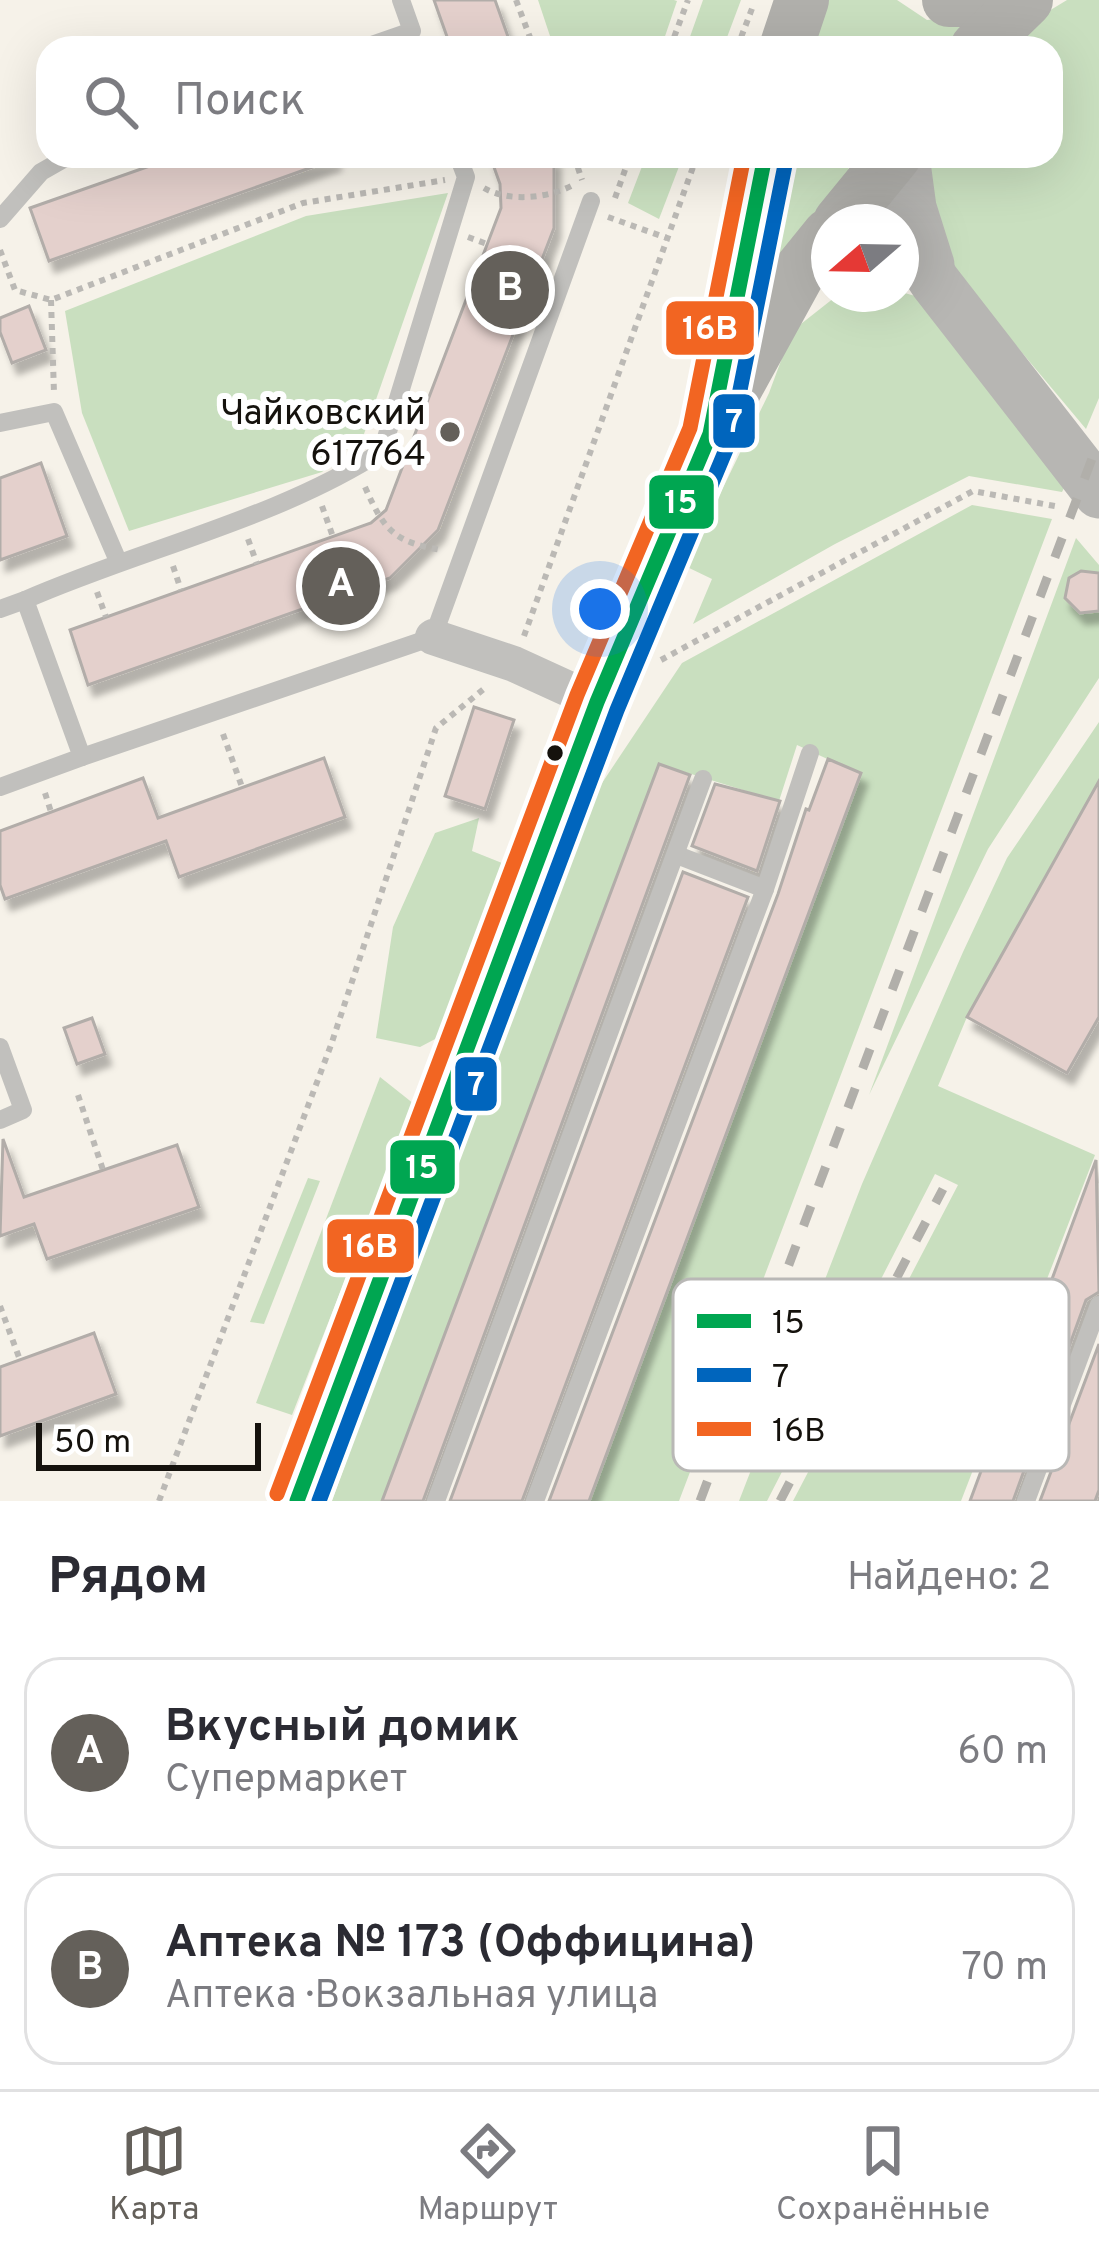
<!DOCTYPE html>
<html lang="ru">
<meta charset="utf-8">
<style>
:root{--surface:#fff;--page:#f7f7f7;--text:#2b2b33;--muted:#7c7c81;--line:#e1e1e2;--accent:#64605a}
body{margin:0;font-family:Overpass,sans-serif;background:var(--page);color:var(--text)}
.compass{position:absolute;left:811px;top:204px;width:108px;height:108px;border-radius:50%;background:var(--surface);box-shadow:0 12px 48px #0002;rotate:250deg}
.scale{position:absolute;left:36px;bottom:30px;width:225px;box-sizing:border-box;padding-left:12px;border:6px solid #15120d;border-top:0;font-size:33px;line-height:42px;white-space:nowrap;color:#15120d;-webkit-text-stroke:9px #fff;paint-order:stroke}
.you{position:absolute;left:600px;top:609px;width:42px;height:42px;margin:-30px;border:9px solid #fff;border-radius:50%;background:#1a73e8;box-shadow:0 0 0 18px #1a73e833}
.badge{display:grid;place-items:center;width:78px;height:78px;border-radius:50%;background:var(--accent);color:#fff;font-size:39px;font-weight:700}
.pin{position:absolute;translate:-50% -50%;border:6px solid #fff;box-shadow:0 3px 12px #0006}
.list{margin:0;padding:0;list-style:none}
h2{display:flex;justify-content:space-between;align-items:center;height:156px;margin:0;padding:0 48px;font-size:51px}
h2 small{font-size:39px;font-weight:400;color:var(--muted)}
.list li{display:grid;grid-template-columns:78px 1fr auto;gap:36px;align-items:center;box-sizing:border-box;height:192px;margin:0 24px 24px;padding:0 24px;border:3px solid var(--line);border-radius:36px}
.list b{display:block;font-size:45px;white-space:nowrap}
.list p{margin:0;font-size:39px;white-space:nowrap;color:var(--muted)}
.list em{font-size:39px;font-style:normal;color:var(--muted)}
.icon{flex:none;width:66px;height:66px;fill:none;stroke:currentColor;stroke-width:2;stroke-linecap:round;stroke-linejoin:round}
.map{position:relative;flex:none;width:1099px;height:1501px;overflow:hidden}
.search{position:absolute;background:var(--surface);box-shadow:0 12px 48px #0002;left:36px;right:36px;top:36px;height:132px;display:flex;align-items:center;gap:30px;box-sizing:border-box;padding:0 42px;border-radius:36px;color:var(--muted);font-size:45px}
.sheet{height:588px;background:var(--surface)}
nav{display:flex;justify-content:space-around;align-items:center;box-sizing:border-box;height:168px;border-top:3px solid var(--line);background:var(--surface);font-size:33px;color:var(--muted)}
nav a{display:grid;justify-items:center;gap:6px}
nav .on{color:var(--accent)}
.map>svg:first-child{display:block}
</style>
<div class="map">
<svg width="1099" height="1501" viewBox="0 0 1099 1501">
<defs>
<filter id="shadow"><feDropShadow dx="6" dy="11" stdDeviation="3" flood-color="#0004"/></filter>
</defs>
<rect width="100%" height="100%" fill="#f6f2e9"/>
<!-- green -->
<g fill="#c9dfbf">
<polygon points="538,0 674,0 677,1 661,48 554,48"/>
<polygon points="703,0 741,0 723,48 686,48"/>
<polygon points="813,0 897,0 927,20 996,13 968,48 811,48"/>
<polygon points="1067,0 1099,0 1099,398 1086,429 945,261 927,156 1051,156 1051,48 1011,48 1039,17"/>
<polygon points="646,156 683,156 659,219 628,203"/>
<polygon points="772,156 840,156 862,188 735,367"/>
<polygon points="448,193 364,434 322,472 129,531 82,413 65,311 306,216"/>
<polygon points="901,292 919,297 1067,482 1062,492 969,476 835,544 693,624 712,579 685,566 769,393 792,331 839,294"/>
<polygon points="972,505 1052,519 679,1501 589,1501 860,774 797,745 779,801 659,764 382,1501 332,1501 502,1025 598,789 682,663"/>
<polygon points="1076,538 1099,565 1099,678 988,849 869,1095"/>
<polygon points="1099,722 1099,781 967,1017 938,1086 1095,1155 961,1501 793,1501 958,1185 935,1174 767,1501 739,1501 862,1184 963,952 1007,858"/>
<polygon points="479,818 472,851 502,863 439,1037 420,1047 376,1038 393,927 435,833"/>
<polygon points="380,1077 414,1104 292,1415 256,1403"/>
<polygon points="308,1178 320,1181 264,1324 250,1322"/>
</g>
<!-- building -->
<g fill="#e4d0cc" stroke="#b2ada9" stroke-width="3" filter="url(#shadow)">
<polygon points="434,0 495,0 512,48 451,48"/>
<polygon points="178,156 334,156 335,159 49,261 30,208"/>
<polygon points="490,156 554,156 554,228 438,530 390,578 88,685 70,630 371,523 386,510 501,208 500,184"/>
<polygon points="29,306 46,350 12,363 0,332 0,318"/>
<polygon points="41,463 67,536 0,560 0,478"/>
<polygon points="1081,571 1099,573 1099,611 1080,613 1065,598 1069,578"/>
<polygon points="474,707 514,720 485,809 445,796"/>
<polygon points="324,758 345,817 179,877 166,841 5,899 0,885 0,831 143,778 158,818"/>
<polygon points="828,759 861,773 589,1501 549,1501 778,894 806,809 809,810"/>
<polygon points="659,764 690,775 423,1501 382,1501"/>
<polygon points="1099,781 1099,1017 1067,1073 967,1017"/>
<polygon points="715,784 780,801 757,871 692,846"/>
<polygon points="683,872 748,897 522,1501 450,1501"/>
<polygon points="92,1018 105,1054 77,1064 64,1028"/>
<polygon points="3,1139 24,1197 177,1145 199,1207 47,1259 34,1224 0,1236"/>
<polygon points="1096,1160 1099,1292 1086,1300 1013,1501 970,1501"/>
<polygon points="94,1333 116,1394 0,1436 0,1367"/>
<polygon points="1099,1344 1099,1490 1095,1501 1040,1501"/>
</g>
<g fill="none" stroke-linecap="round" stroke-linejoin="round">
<!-- path -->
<g stroke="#bbb9b5" stroke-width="6" stroke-dasharray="6 6" stroke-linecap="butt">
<polyline points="516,0 534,48"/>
<polyline points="670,48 688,0"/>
<polyline points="737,48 753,6"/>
<polyline points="151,156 154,164"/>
<polyline points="574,156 582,180"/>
<path d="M484,188c26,15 66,10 91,-4"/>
<polyline points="615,198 630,156"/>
<polyline points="608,217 667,238"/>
<polyline points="468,237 487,244"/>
<polyline points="0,250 15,290 51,300 303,203 445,180"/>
<polyline points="51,300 54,393"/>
<path d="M365,487c19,43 29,55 76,63"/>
<polyline points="322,506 333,537"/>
<polyline points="248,539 257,564"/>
<polyline points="173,566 181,590"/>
<polyline points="97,592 106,617"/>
<polyline points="524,636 697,156"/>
<polyline points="661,660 973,491 1060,507"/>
<polyline points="223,734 242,787"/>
<polyline points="45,793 51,812"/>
<polyline points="78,1095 103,1170"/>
<polyline points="0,1306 20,1360"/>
<polyline points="159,1501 331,1045 436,728 485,688"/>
</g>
<!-- lane -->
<g stroke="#c1c0bd" stroke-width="18">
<polyline points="363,48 412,31 401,0"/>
<polyline points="0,219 41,172 69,156"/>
<polyline points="0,423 54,412 118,561"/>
<polyline points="0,609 25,600"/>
<polyline points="82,757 433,637 591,201"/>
<path d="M0,787l82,-30 -57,-157c116,-51 252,-81 357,-149l84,-274 -8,-21"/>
<polyline points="677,855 765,889"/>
<polyline points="0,1047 23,1110 0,1120"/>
<polyline points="436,1501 703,779"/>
<polyline points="535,1501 765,889 810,753"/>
<polyline points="1026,1501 1099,1305"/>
</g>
<!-- street -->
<polyline stroke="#c1c0bd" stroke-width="36" points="433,637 514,664 597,702"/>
<!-- secondary -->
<g stroke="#b7b6b3" stroke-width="51">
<polyline points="904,156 911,208 929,265"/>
<polyline points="901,231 935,282 1099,493"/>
</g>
<!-- primary -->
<g stroke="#b0afab" stroke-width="54">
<polyline points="949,0 997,0"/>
<polyline points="786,48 802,0"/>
<polyline points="977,48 1026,0"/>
<polyline points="840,222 894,156"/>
<polyline points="720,385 765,156"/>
<polyline points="297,1501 597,702 710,434 799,272 829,235"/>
</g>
<!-- rail -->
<g stroke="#b1afaa" stroke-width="9" stroke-dasharray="21 21" stroke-linecap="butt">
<polyline points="700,1501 1099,440"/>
<polyline points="780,1501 943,1189"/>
</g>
<!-- bus-1 casing -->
<g stroke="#fff" stroke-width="24">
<polyline id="bus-1" points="297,1501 597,702 710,434 765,156"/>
</g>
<!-- bus-2 casing -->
<g stroke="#fff" stroke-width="24">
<polyline id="bus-2" points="319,1501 617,710 730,440 786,160"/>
</g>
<!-- bus-3 casing -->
<g stroke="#fff" stroke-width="24">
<polyline id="bus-3" points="277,1494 577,695 690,428 744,156"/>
</g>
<!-- bus-1 -->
<use href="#bus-1" stroke="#00a651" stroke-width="15"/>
<!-- bus-2 -->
<use href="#bus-2" stroke="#0065bd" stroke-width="15"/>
<!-- bus-3 -->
<use href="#bus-3" stroke="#f26522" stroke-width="15"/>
</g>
<!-- markers -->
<circle fill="#64605a" stroke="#fff" stroke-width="4.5" cx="450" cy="432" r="12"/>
<circle fill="#15120d" stroke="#fff" stroke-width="4.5" cx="555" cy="753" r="10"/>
<g text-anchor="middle" stroke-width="12" stroke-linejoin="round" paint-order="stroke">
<!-- poi labels -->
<g font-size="36" fill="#15120d" stroke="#fff" text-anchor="end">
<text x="426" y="424">Чайковский<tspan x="426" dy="41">617764</tspan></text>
</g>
</g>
<!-- legend -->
<rect x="673" y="1279" width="396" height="192" rx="18" fill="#fff" stroke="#b9b8b6" stroke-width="3"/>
<rect x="697" y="1314" width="54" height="14" fill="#00a651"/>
<rect x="697" y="1368" width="54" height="14" fill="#0065bd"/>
<rect x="697" y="1422" width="54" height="14" fill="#f26522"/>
<g font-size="33" fill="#15120d">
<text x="772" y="1333">15</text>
<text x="772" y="1387">7</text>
<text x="772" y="1441">16В</text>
</g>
<g stroke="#fff" stroke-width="4.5">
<rect x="664" y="299" width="92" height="58" rx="12" fill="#f26522"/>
<rect x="711" y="392" width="46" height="58" rx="12" fill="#0065bd"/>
<rect x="647" y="473" width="69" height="58" rx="12" fill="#00a651"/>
<rect x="453" y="1055" width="46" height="58" rx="12" fill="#0065bd"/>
<rect x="388" y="1138" width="69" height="58" rx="12" fill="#00a651"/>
<rect x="325" y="1217" width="91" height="58" rx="12" fill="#f26522"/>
</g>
<g font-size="33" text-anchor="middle" font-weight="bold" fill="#fff">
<text x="710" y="339">16В</text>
<text x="734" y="432">7</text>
<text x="681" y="513">15</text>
<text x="476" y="1095">7</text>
<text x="422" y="1178">15</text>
<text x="370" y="1257">16В</text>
</g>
</svg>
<svg class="compass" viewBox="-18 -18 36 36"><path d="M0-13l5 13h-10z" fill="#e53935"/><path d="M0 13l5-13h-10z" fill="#7c7c81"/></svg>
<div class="scale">50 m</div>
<div class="you"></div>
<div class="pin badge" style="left:341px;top:586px">A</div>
<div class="pin badge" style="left:510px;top:290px">B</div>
<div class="search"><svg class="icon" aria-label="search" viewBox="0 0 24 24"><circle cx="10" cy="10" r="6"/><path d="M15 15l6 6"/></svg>Поиск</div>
</div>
<section class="sheet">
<h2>Рядом<small>Найдено: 2</small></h2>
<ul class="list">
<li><span class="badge">A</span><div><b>Вкусный домик</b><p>Супермаркет</p></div><em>60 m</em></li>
<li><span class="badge">B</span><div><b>Аптека № 173 (Оффицина)</b><p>Аптека · Вокзальная улица</p></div><em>70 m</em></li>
</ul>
</section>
<nav>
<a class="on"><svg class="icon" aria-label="map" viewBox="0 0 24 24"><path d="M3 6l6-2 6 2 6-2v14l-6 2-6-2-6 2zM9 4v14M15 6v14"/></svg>Карта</a>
<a><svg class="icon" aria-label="directions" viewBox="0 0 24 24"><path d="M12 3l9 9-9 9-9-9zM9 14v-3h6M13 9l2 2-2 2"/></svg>Маршрут</a>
<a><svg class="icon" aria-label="saved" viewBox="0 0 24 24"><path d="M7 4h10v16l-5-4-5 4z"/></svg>Сохранённые</a>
</nav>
